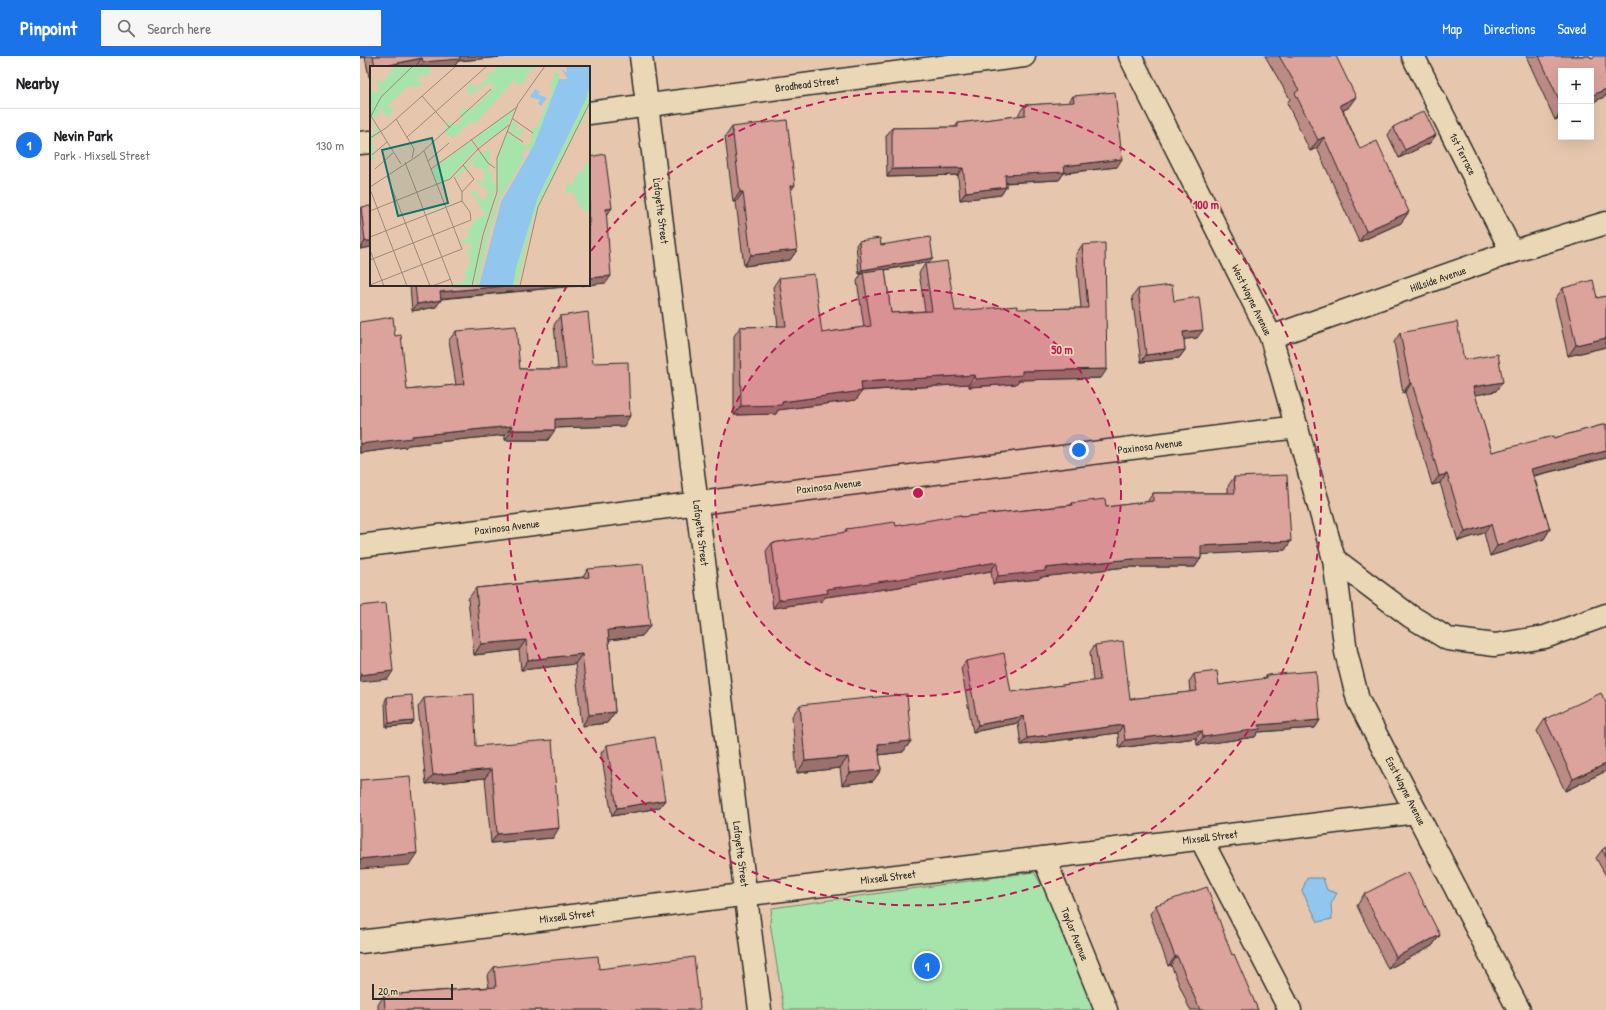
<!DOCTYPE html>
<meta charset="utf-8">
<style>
:root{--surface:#fff;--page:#f6f6f6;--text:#202124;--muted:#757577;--line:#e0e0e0;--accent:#1a73e8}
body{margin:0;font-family:"Patrick Hand",sans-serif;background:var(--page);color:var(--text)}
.controls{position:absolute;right:12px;top:12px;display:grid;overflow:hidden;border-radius:0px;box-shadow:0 4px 16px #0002}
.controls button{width:36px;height:36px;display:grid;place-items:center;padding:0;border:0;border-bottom:1px solid var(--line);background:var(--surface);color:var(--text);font:20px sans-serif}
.scale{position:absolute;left:12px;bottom:10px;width:81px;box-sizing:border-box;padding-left:4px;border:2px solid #2b2b2b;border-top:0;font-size:11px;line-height:14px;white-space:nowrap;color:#2b2b2b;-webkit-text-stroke:3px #ead7b5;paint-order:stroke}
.you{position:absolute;left:719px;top:394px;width:14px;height:14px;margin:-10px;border:3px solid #fff;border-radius:50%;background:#1a73e8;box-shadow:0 0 0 6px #1a73e833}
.badge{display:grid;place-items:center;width:26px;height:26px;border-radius:50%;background:var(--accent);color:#fff;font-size:13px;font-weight:700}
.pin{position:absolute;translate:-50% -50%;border:2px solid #fff;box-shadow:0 1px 4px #0006}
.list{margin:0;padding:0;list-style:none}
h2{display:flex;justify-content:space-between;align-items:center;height:52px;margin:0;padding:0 16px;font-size:17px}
h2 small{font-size:13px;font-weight:400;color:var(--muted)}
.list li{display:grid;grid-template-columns:26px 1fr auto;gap:12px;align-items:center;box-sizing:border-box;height:72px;padding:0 16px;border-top:1px solid var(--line)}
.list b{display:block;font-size:15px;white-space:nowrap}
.list p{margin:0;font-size:13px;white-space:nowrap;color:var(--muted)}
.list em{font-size:13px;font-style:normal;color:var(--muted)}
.icon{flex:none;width:22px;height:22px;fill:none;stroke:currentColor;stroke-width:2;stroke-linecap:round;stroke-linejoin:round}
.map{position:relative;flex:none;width:1246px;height:954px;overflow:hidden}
header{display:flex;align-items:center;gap:24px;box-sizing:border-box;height:56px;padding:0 20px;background:var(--accent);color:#fff}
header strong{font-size:19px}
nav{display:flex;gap:22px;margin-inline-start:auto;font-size:14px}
.search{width:280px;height:36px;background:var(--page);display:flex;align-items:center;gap:10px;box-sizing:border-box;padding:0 14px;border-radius:0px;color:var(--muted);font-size:15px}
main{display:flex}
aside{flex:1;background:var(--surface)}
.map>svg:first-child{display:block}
</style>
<header>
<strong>Pinpoint</strong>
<div class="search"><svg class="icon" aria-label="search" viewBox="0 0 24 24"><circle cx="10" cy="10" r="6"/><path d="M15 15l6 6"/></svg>Search here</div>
<nav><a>Map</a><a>Directions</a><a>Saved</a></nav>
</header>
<main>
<aside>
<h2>Nearby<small></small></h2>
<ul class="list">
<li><span class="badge">1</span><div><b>Nevin Park</b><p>Park · Mixsell Street</p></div><em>130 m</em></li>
</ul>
</aside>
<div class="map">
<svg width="1246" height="954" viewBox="0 0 1246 954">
<rect width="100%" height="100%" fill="#e6c7ae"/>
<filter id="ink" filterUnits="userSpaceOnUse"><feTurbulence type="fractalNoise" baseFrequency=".025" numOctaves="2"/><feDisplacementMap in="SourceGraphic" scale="8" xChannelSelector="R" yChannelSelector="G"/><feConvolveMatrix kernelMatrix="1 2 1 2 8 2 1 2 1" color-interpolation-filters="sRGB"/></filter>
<g filter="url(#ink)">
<!-- green -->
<polygon fill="#a7e4ab" stroke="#69886b" points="674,816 688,840 735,954 424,954 410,866 412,852"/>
<!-- water -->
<polygon fill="#91c6ee" stroke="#6888a0" points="947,822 963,822 967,834 977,837 971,848 972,863 958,866 942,835"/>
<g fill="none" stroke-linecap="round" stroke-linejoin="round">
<!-- minor casing -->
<g stroke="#2b2b2b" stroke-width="25">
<g id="minor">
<polyline points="281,0 400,954"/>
<polyline points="770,0 911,281 974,503 986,596 998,644 1159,954"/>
<polyline points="1053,0 1152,196"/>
<polyline points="229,57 664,0"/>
<polyline points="0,87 11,86"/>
<polyline points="911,281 1152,196 1246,167"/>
<polyline points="0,490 937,371"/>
<polyline points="974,503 1050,560 1088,583 1135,589 1185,581 1246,559"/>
<polyline points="841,783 930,954"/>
<polyline points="684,802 746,954"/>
<polyline points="0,886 1056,756"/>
</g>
</g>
<!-- minor -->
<use href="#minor" stroke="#ead7b5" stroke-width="22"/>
</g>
<!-- wall -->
<g fill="#bd8b86" stroke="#2b2b2b">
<polygon points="0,0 152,0 98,5 94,11 11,11 11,21 9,21 5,1 0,2"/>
<polygon points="905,0 976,0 988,52 983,54 1000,93 1041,167 999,186 957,92 950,95 927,47 930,43"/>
<polygon points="1166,0 1230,0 1246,40 1231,47 1231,15 1201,15 1201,61 1195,64"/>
<polygon points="713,40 757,111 704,117 699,124 646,127 646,131 641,139 600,144 598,119 527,121 526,80 532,72 595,71 598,67 659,60 659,57 665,49 708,47"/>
<polygon points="372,71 437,194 430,204 384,210 376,146 373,146 365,81"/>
<polygon points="1033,71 1076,79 1070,87 1039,102 1028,79"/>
<polygon points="1,151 11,191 0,193 0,153"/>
<polygon points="499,185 521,189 573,202 570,206 525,214 531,257 565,255 559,217 565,208 595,255 721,252 716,198 722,189 741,322 659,324 656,328 609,331 609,328 502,335 496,344 418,354 416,358 374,359 374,280 380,271 418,270 413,231 419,222 462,277 504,271 497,225 502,217 499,218 496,189"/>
<polygon points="50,229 225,229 81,243 81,244 76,251 52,255"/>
<polygon points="1203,232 1237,242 1246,240 1246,291 1208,300 1195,243"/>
<polygon points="778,233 814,245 837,282 824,283 825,294 819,302 781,306 772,241"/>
<polygon points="200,260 233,307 264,370 195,372 188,384 145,384 145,379 48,389 46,391 0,397 0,266 35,280 47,334 96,329 89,284 96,275 160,313 198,313 194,269"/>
<polygon points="1040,277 1104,304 1136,335 1115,339 1132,396 1194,382 1246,368 1246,402 1174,420 1190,473 1184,483 1130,500 1124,477 1098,485 1080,427 1072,429 1045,336 1043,337 1034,286"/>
<polygon points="874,421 931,485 925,494 841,498 841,502 835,511 766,511 681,521 679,523 633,528 631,515 533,532 465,541 462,545 413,552 406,495 412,487 483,477 486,473 536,470 601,461 711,449 712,447 746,451 787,446 793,437 868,437 868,430"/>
<polygon points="228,513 290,570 282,580 249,584 255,656 247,667 222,670 215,608 161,614 159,594 114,599 108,543 116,532 223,521"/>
<polygon points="735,589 770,643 830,636 829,626 834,618 859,629 904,623 907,619 960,664 955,672 898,676 895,681 837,689 836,682 759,692 758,677 661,689 658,667 613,676 601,612 606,605 651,636 733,625 730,596"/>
<polygon points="27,641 54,665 51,669 26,671 25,645"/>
<polygon points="64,642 116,690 193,782 131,787 125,722 66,728 58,651"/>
<polygon points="1246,647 1246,715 1205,735 1177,675 1185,663"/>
<polygon points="440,649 551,685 543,696 519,699 521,714 513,725 482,729 480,712 437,717 432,660"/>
<polygon points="247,689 305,744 299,752 252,760 241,697"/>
<polygon points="1246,791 1246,820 1236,802 1242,794"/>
<polygon points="1004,838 1080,879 1072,890 1028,913 997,850"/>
<polygon points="796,849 872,899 898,954 830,954 811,909 808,910 790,858"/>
<polygon points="134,911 239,913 339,954 18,954 18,949 24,939 129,931 127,920"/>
</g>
<!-- shaded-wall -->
<g fill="#9a716d" stroke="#2b2b2b">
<polygon points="0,0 6,0 5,1 0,2"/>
<polygon points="98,0 152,0 98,5 94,11 59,11 63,6"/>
<polygon points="62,2 56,11 20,11"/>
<polygon points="1246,33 1246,40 1231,47 1231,40"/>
<polygon points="996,41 988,52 973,59 980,49"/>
<polygon points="1201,56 1201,61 1195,64"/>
<polygon points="1076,79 1070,87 1039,102 1045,94"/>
<polygon points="964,81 957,92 950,95 958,84"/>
<polygon points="762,103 757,111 704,117 699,124 639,127 645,119 704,110"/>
<polygon points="603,112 598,119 527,121 532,113"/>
<polygon points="435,129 428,139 430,130"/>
<polygon points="646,131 641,139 600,144 606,136"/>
<polygon points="380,136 383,136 376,146 373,146"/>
<polygon points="252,152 247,159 241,160 246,153"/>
<polygon points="1049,156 1041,167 999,186 1006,175"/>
<polygon points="5,185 11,185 11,191 0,193"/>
<polygon points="437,194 430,204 384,210 391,199"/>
<polygon points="573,202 570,206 499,218 502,214"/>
<polygon points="251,220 246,227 229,229 229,222"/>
<polygon points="155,229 225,229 75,243 80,236"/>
<polygon points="81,244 76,251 52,255 57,248"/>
<polygon points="843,274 837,282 817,284 823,276"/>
<polygon points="1246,282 1246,291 1208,300 1216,289"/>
<polygon points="825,294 819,302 781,306 786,299"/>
<polygon points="747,313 741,322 659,324 656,328 609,331 616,323 662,315"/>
<polygon points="615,319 609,328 495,335 501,326"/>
<polygon points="1143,326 1136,335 1106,341 1113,331"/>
<polygon points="1050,327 1052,327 1045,336 1043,337"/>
<polygon points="502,335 496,344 418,354 416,358 374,359 381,350 422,346"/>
<polygon points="270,360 264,370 188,372 195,363"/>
<polygon points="152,370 145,379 48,389 46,391 0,397 0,388 52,380"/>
<polygon points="152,374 195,374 188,384 145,384"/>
<polygon points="1246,395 1246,402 1164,422 1171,413"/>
<polygon points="1087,418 1080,427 1072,429 1079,420"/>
<polygon points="1131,468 1124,477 1098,485 1105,476"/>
<polygon points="1190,473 1184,483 1130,500 1137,490"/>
<polygon points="931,485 925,494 835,499 841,490"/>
<polygon points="841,502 835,511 766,511 681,521 679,523 633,528 638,520 685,512 772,503"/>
<polygon points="637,506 631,515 533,532 465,541 462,545 413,552 419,544 467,533"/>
<polygon points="290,570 282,580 241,585 248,574"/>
<polygon points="166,584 159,594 114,599 121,588"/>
<polygon points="222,598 215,608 161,614 168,604"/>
<polygon points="33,615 28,623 0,626 0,619"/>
<polygon points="255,656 247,667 222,670 229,659"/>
<polygon points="664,660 658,667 613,676 618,669"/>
<polygon points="960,664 955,672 898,676 895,681 837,689 843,681 899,669"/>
<polygon points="54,665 51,669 26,671 29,667"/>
<polygon points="763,669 758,677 661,689 667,682"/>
<polygon points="842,675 836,682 759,692 765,684"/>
<polygon points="551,685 543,696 510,700 518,688"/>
<polygon points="488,701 480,712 437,717 445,705"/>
<polygon points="1246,708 1246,715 1205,735 1213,723"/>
<polygon points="132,713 125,722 66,728 73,719"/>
<polygon points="521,714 513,725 482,729 490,717"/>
<polygon points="305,744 299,752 252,760 257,752"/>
<polygon points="199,772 193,782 131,787 137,778"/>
<polygon points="57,797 49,809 0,813 0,803"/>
<polygon points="1080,879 1072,890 1028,913 1036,901"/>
<polygon points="817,900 811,909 808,910 815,901"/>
</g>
<!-- building -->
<g fill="#dca29c" stroke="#2b2b2b">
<polygon points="13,0 100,0 100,3 63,6 62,2 20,11 15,11"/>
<polygon points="919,0 976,0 996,41 980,49 1000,93 1017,85 1049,156 1006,175 964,81 958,84 935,37 939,34"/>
<polygon points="1179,0 1230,0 1231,2 1236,0 1246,0 1246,33 1231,40 1231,15 1201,15 1201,48"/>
<polygon points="755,36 762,103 704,110 705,116 645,119 646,131 606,136 603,112 532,113 532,72 598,71 598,67 665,59 665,49 714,46 713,40"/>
<polygon points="1064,55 1076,79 1045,94 1033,71"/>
<polygon points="427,64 435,129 430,130 437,194 391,199 383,136 380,136 372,71"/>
<polygon points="245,98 252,152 246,153 251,220 229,222 229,101"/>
<polygon points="11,150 11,185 5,185 1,151"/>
<polygon points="570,181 573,202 502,214 499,185 520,182 521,189"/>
<polygon points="745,187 747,313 662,315 662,319 616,323 615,319 501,326 502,335 422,346 422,349 381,350 380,271 426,270 419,222 454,218 462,277 511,270 503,216 525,213 531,257 572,255 565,208 587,205 595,255 657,250 658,253 728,252 722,189"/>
<polygon points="1233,224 1237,242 1246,240 1246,282 1216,289 1203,232"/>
<polygon points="55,229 155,229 80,236 81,244 57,248"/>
<polygon points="812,229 814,245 839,241 843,274 823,276 825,294 786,299 778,233"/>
<polygon points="228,256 233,307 268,306 270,360 195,363 195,374 152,374 152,370 52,380 52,382 0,388 0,266 33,261 35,280 41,279 47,334 104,328 96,275 156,270 160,313 206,313 200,260"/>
<polygon points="1097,266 1104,304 1138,298 1143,326 1113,331 1132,396 1193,380 1194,382 1246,368 1246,395 1171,413 1190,473 1137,490 1131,468 1105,476 1087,418 1079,420 1052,327 1050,327 1040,277"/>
<polygon points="927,419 931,485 841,490 841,502 772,503 685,512 685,515 638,520 637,506 539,523 467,533 468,537 419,544 412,487 487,476 486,473 535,466 536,470 600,459 601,461 713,449 712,447 745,443 746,451 793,445 793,437 875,437 874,421"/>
<polygon points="283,508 290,570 248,574 255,656 229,659 222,598 168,604 166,584 121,588 116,532 229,521 228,513"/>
<polygon points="26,547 33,615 0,619 0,550"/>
<polygon points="763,585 770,643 837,635 834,618 857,615 859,629 907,622 907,619 956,615 960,664 899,669 900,673 843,681 842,675 765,684 763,669 667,682 664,660 618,669 606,605 644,597 651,636 740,624 735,589"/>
<polygon points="1241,637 1246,647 1246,708 1213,723 1185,663"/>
<polygon points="114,638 116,690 192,684 199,772 137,778 132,713 73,719 64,642"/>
<polygon points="547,638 551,685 518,688 521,714 490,717 488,701 445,705 440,649"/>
<polygon points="52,639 54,665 29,667 27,641"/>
<polygon points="295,681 305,744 257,752 247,689"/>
<polygon points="50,720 57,797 0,803 0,724"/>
<polygon points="1246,791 1246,801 1242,794"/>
<polygon points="1048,816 1080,879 1036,901 1004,838"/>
<polygon points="847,831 872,899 874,898 898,954 840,954 817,900 815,901 796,849"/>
<polygon points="238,900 239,913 334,901 340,952 339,953 339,954 25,954 24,939 136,931 134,911 174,906"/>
</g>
</g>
<!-- distance rings -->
<circle cx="558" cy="437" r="203" fill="#c2185b" fill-opacity=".12"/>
<g fill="none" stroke="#c2185b" stroke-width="2" stroke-dasharray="7 5">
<circle cx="558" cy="437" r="203"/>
<path d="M231 195A407 407 0 1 1 207 230"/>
</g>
<g text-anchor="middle" stroke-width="3.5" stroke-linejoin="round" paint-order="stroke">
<!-- street labels -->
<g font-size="11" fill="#2b2b2b" stroke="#ead7b5">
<text transform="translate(447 28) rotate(-7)" y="4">Brodhead Street</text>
<text transform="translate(1103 98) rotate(63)" y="4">1st Terrace</text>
<text transform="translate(301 155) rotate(83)" y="4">Lafayette Street</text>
<text transform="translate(1078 223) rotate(-19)" y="4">Hillside Avenue</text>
<text transform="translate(892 244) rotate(64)" y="4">West Wayne Avenue</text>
<text transform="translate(790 390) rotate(-7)" y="4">Paxinosa Avenue</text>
<text transform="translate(469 430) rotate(-7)" y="4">Paxinosa Avenue</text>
<text transform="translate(147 471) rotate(-7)" y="4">Paxinosa Avenue</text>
<text transform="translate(341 477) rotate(83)" y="4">Lafayette Street</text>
<text transform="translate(1046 735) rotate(63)" y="4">East Wayne Avenue</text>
<text transform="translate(850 781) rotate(-7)" y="4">Mixsell Street</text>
<text transform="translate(381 798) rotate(83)" y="4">Lafayette Street</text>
<text transform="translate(528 821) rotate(-7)" y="4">Mixsell Street</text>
<text transform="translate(207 860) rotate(-7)" y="4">Mixsell Street</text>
<text transform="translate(715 878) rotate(68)" y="4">Taylor Avenue</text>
</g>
</g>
<!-- overview -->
<g transform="translate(10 10)">
<rect width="220" height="220" fill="#e6c7ae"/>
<path d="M25,0h36v5l-3,5 -6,-1 -5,4 6,7h-15l-21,20 7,3 -7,9 -6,-10 -4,9 -7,1v-28l10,3 -4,-15 6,5zM128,0h44l-12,4 -8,16 -9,-5 -38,43 -3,-3 -19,17 -1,-3 -5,1 -3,-7 6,-7 6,3 5,-4 2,-3 -4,-3 6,-7 8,1 21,-22 -3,-5 -23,13 -1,-7 4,-5 5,5 12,-10 -3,-5h7zM183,4l6,5 -4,19 -21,51 -3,6 -7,-2 -2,6 3,2 -25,42 -14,47 -8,40h-4l8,-41 17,-52 -4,-25 2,-10 10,-27 19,15 5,-3 2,-13 -4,-1 8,-2 9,-20 6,-16 -2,-7 4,-5zM220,19v17l-9,24 -2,-1 -8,15 -37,76 -17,70h-4l3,-18 22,-71 46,-94zM141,44h3l-7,16 -29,21 -5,-8zM2,55l7,11 -7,9 3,9 -3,4 3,4 -5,4v-26l5,-2v-3zM143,55l5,4 -2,5 2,2 3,-4 4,2 -6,7 -10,-7zM100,75l6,8 -27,29 -12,5 -5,-13zM117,83l3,2 -1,22h4l-1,4 2,8 2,-1 -3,19 -13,39 -4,31 -5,13h-16l-1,-4 8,1 5,-6 -4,-2 8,-14 -5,-9 5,-2v-5l-3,-2 -5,2 -2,-3 9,-6 -3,-6 6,-5v-4l12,-7 -9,-14 1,-4 -8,-2 7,-4 7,12 6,-11 -13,-9 8,-1 1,-8 -5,-6 -4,2 -3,-8 -15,17 -3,-2 22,-23h6zM220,92v56l-13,-10 1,-4 -6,-8 -7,1 3,-10 4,1 5,-11h4z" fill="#a7e4ab"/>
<path d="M196,0h24v19l-5,16 -47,96 -22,71 -3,18h-34l22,-84 33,-57 25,-66h9l-7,-10 6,4zM165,23l5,3 -2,2 9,4 -6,8 -3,-3 2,-3 -10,-3z" fill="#91c6ee"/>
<path fill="none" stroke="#9b897a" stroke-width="1" d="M52,30l28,32M26,53l18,30 -2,9M143,53l20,14M137,65l16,11M37,71l80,-71M0,72l16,-10 70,-62M101,73l17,24 7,5M2,89l15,-13M58,95l21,-18M35,96l48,124M31,98l-30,-48 10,-19 32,-31M5,103l18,-16M61,103l86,-62M17,110l43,110M0,121l49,-32 72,-66M0,123l37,97M92,126l12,-13 -11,-14M0,145l80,-32 28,-30 31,-24M0,171l92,-36M0,184l14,36M0,194l101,-40 -1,-8 -8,-11v-9l-8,-15M0,219l92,-36 -38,-98M62,220l19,-7M102,220l11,-51 14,-43v-34l21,-54 27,-38M150,220l18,-79 52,-105"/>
<path fill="#0f766e" fill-opacity="0.15" stroke="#0f766e" stroke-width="2" d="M62,72l16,65 -50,13 -16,-66z"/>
<rect width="220" height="220" fill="none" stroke="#2b2b2b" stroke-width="2"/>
</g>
<circle cx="558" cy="437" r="6" fill="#c2185b" stroke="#ead7b5" stroke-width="2"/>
<g font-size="12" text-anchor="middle" font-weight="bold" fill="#c2185b" stroke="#ead7b5" stroke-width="3.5" stroke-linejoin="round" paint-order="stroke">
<text x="846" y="153">100 m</text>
<text x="702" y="298">50 m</text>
</g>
</svg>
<div class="controls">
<button>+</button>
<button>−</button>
</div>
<div class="scale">20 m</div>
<div class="you"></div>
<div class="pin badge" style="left:567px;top:910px">1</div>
</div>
</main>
